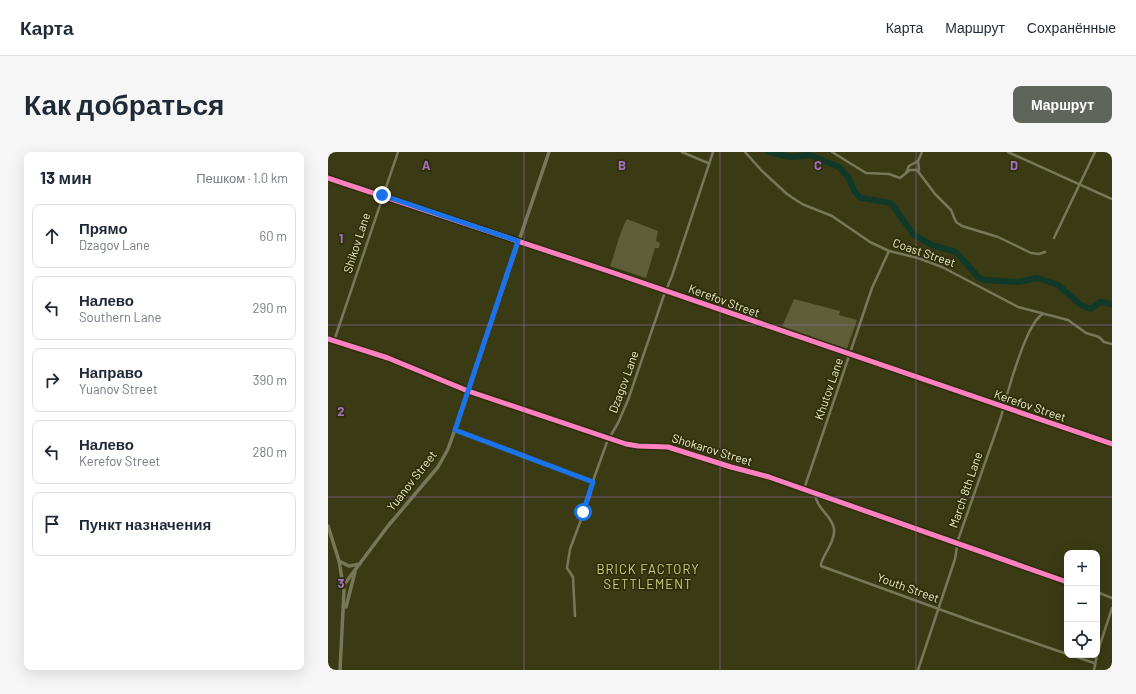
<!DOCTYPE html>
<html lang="ru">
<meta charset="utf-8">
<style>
:root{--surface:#fff;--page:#f6f6f7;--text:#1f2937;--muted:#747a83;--line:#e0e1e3;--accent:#5f655b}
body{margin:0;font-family:Barlow,sans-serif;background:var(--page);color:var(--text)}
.controls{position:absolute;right:12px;bottom:12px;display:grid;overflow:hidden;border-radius:8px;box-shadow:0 4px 16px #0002}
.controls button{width:36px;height:36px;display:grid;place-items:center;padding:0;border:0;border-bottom:1px solid var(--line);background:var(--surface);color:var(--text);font:20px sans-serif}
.stop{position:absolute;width:12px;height:12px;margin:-9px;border:3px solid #1a73e8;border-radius:50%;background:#fff}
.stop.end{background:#1a73e8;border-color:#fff;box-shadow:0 1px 4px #0008}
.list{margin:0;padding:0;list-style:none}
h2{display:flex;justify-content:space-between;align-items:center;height:52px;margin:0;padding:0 16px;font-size:17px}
h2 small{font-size:13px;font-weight:400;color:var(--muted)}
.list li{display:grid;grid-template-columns:26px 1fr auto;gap:12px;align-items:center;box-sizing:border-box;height:64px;margin:0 8px 8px;padding:0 8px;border:1px solid var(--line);border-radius:8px}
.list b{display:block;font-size:15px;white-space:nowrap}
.list p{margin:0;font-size:13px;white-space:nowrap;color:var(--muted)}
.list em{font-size:13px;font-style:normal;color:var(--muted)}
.icon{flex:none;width:22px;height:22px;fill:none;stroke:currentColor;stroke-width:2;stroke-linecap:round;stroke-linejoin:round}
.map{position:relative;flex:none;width:784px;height:518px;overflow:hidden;border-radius:8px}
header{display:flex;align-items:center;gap:24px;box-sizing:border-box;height:56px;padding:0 20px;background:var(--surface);border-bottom:1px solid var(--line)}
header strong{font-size:19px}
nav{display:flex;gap:22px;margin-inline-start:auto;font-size:14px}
.intro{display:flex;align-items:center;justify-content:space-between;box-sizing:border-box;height:96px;padding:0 24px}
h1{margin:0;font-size:28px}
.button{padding:10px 18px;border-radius:8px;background:var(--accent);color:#fff;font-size:14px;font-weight:700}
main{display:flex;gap:24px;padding:0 24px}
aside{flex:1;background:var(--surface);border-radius:8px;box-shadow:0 4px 16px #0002}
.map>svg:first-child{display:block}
</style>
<header>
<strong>Карта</strong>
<nav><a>Карта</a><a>Маршрут</a><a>Сохранённые</a></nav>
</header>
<div class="intro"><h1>Как добраться</h1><a class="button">Маршрут</a></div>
<main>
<aside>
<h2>13 мин<small>Пешком · 1.0 km</small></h2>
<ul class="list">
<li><svg class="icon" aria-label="ahead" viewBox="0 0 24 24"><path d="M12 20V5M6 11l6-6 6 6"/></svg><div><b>Прямо</b><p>Dzagov Lane</p></div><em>60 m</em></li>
<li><svg class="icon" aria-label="left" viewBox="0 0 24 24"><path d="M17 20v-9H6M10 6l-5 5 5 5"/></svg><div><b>Налево</b><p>Southern Lane</p></div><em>290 m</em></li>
<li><svg class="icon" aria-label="right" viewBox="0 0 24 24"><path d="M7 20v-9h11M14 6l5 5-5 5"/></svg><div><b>Направо</b><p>Yuanov Street</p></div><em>390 m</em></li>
<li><svg class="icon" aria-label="left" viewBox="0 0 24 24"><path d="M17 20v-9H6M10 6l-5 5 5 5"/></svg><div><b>Налево</b><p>Kerefov Street</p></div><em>280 m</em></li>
<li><svg class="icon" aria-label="arrive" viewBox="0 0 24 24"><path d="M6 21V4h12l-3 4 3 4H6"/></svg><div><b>Пункт назначения</b></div></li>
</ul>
</aside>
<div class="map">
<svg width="784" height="518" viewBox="0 0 784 518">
<rect width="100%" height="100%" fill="#3a3a14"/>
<!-- green -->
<g fill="#5e5f39">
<path d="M299,67l31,12 -2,10 4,2 -1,5h-4l-9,30 -36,-12c6,-15 9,-33 17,-47z"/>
<polygon points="466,147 512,159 511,163 529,168 518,199 454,175"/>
</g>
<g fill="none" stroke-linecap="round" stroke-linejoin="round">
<!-- river -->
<polyline stroke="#10392a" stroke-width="6" points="441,0 463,5 482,3 511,15 520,25 527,40 533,46 563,51 586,83 604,93 628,100 651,126 657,128 690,130 709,126 730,133 753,153 763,157 772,150 784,152"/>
<!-- minor -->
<g stroke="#77775a" stroke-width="2.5">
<polyline points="354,0 380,11"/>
<polyline points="417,0 434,19 459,42 474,52 504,64 542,90 561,99 590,106 614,115 690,155 740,168 758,181 771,185 776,190 784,192"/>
<polyline points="504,0 538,21 561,22 572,26 582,18 589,18 607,42 623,58 628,70 634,74 670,85 703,101 711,102 717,100"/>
<polyline points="680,0 784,47"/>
<polyline points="590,9 594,0"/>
<polyline points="578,21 581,14 590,9 591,18"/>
<polyline points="0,26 286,121 784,292"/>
<polyline points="726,86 767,0"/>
<polyline points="0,187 60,206 140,239 298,292 310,294 340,295 403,315 441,325 739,430"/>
<polyline points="6,189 70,0"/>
<polyline points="127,278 265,329"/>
<polyline points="476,337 544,136 561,99"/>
<path d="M487,342c2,16 17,21 19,35 2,13 -15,31 -13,37l148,54 98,34"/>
<polyline points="769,440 784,446"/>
<polyline points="247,464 245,425 239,416 242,397 262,344 265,329 279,290 290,271 300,248 336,143 344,124 385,0"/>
<polyline points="769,502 784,456"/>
<polyline points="743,503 766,511"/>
<path d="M590,518l37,-111 3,-19 43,-123c5,-19 25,-95 42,-103"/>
<polyline points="766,518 769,503"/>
</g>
<!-- tertiary -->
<g stroke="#77775a" stroke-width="3.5">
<polyline points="0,374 11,409 16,439 12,518"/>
<polyline points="11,409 21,414 32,412"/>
<polyline points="15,434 60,374 110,315 120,297 130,269 221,0"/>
<polyline points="18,455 27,420"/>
</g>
<!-- cycleway casing -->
<g stroke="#2e2e0c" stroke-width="8">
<g id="cycleway">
<polyline points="0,26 286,121 784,292"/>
<polyline points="0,187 60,206 140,239 298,292 310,294 340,295 403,315 441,325 739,430"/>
</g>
</g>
<!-- cycleway -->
<use href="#cycleway" stroke="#ff80c0" stroke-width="5"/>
</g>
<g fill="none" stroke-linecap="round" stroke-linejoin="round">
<!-- route -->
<polyline stroke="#1a73e8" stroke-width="5" points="54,43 190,89 127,278 265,330 255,360"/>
</g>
<!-- grid -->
<path fill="none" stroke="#a270c1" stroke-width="1" stroke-opacity="0.55" d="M196,0v518M392,0v518M588,0v518M0,173h784M0,345h784"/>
<g text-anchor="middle" stroke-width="3.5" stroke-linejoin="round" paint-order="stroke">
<!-- street labels -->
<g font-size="12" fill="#ebedc5" stroke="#2e2e0c">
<text transform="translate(29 91) rotate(-72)" y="4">Shikov Lane</text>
<text transform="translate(596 101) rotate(19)" y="4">Coast Street</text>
<text transform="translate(396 149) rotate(20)" y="4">Kerefov Street</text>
<text transform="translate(296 230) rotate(-70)" y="4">Dzagov Lane</text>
<text transform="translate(501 237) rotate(-71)" y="4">Khutov Lane</text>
<text transform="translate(702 254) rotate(19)" y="4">Kerefov Street</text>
<text transform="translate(384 298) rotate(17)" y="4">Shokarov Street</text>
<text transform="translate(84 329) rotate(-52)" y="4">Yuanov Street</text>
<text transform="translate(638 338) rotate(-71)" y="4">March 8th Lane</text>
<text transform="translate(580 436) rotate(20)" y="4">Youth Street</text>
</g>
<!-- neighbourhood labels -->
<g font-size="13" letter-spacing="1" fill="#cdcf7e" stroke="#2e2e0c">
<text x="320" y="422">BRICK FACTORY<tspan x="320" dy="15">SETTLEMENT</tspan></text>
</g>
</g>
<g font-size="13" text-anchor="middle" font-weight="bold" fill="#a270c1" stroke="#2e2e0c" stroke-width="3.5" stroke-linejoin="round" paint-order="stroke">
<text x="98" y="18">A</text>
<text x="294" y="18">B</text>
<text x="490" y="18">C</text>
<text x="686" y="18">D</text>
<text x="13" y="91">1</text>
<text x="13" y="264">2</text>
<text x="13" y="436">3</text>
</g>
</svg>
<div class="controls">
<button>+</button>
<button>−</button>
<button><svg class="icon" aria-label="locate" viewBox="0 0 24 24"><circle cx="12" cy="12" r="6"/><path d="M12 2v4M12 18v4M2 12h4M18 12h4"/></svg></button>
</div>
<div class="stop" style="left:255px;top:360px"></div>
<div class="stop end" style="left:54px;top:43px"></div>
</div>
</main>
